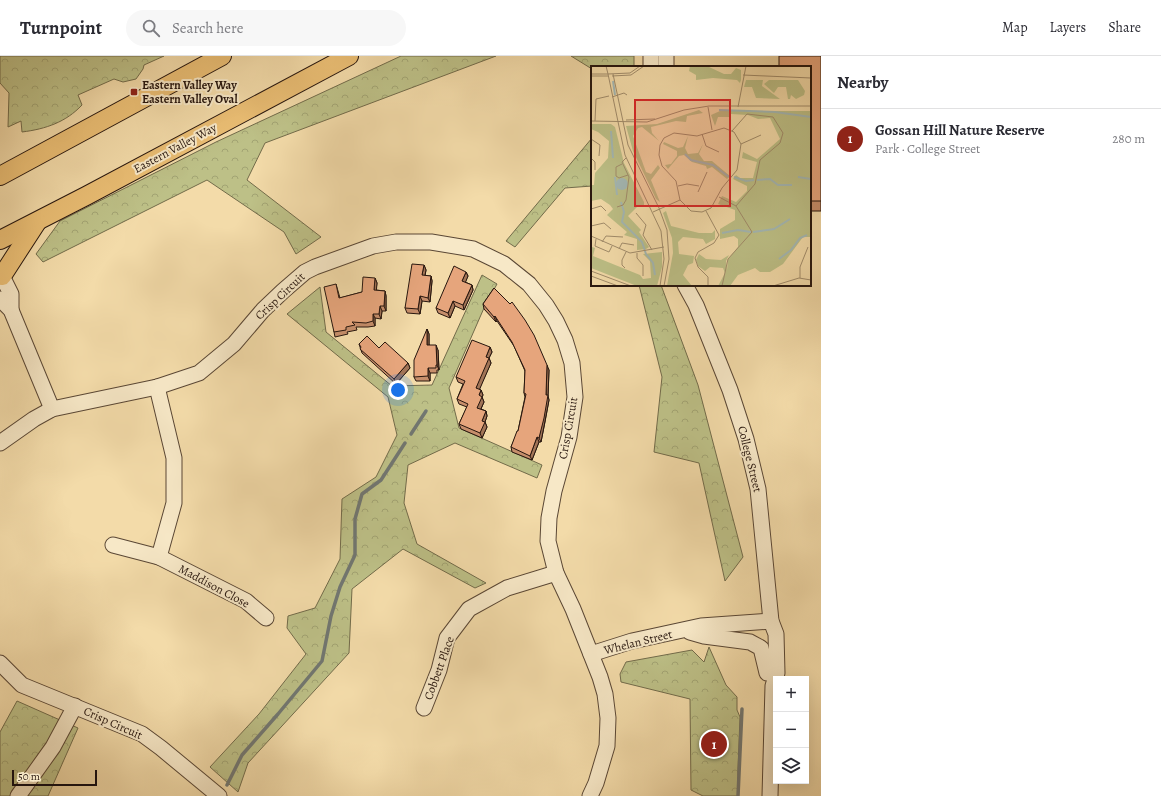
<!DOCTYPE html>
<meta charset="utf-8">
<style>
:root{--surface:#fff;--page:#f7f7f7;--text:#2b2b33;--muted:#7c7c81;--line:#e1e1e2;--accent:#8f2418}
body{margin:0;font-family:Alegreya,serif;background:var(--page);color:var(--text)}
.controls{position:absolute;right:12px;bottom:12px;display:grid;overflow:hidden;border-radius:0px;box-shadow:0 4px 16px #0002}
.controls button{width:36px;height:36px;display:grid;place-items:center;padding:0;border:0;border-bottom:1px solid var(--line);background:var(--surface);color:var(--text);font:20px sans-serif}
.scale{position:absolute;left:12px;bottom:10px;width:85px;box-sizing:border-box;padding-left:4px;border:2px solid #27160e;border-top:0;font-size:11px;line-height:14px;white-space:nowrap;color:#27160e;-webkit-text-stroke:3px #f7e8c7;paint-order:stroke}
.you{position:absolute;left:398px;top:334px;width:14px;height:14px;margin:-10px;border:3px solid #fff;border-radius:50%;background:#1a73e8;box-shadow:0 0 0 6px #1a73e833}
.badge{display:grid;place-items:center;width:26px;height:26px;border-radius:50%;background:var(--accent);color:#fff;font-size:13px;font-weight:700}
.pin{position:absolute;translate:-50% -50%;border:2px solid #fff;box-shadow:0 1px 4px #0006}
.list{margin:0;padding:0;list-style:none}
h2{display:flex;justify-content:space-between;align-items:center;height:52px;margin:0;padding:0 16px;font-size:17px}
h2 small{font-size:13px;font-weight:400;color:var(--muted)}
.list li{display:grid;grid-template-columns:26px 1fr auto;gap:12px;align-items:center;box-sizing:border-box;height:60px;padding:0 16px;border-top:1px solid var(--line)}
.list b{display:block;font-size:15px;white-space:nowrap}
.list p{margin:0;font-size:13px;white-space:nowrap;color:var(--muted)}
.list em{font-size:13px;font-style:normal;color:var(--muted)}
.icon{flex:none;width:22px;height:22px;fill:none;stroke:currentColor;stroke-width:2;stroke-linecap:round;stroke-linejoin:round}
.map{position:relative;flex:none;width:821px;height:740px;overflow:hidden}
header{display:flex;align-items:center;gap:24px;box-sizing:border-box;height:56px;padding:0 20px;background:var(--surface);border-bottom:1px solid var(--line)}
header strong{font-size:19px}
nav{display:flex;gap:22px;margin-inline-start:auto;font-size:14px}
.search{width:280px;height:36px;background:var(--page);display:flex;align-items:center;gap:10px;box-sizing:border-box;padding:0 14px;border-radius:22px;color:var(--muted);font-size:15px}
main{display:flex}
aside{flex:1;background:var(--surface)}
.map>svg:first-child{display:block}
</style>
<header>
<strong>Turnpoint</strong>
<div class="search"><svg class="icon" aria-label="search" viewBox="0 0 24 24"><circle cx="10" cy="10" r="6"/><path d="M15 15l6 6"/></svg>Search here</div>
<nav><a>Map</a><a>Layers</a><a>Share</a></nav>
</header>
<main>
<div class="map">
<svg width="821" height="740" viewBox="0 0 821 740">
<defs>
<pattern id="forest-crowns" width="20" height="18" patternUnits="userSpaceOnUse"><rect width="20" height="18" fill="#bdc087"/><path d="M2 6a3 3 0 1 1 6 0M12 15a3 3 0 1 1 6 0" fill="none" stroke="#a2a473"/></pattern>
</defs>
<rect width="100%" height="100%" fill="#f3dba9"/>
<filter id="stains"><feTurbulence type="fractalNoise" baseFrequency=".005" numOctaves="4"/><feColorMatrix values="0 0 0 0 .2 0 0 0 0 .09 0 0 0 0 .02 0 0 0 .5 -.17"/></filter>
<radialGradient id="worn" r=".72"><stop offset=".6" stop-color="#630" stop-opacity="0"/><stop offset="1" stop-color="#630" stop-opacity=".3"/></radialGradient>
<!-- forest -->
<g fill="url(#forest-crowns)" stroke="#726b4a">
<path d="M0,0h164l-20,9 -1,4 -7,10 -13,3 -9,-3 -36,16 4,10c-16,17 -36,24 -60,27l-1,-11 -13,6 1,-34 -9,-10z"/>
<polygon points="401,0 496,0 265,87 247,124 321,181 296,198 284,176 207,124 43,206 36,198 60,165 216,86"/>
<polygon points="571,0 634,0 634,11 592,11 592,13"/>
<polygon points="592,82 592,130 565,132 515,191 506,185"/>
<polygon points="482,219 497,228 484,252 449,332 459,372 542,409 537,422 455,387 408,409 404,447 417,488 486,527 475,532 403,493 352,533 349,597 248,707 238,736 210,711 259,658 306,598 287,572 288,560 315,552 340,503 342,443 376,421 397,379 388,341 287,258 320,231 326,276 392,330 432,329"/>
<polygon points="639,229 661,229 698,329 743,501 725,525 699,407 654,396 662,321"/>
<polygon points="709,591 726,629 737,641 737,654 740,661 738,713 738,740 703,740 691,734 690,643 621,626 620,618 626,606 692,594 704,606"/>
<polygon points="17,645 78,672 48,740 0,740 0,676"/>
</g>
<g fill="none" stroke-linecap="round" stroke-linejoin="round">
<!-- stream -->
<g stroke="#717772" stroke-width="3.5">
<polyline points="411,378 426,355"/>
<polyline points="227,729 242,699 278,658 322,605 331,560 340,531 355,499 355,463 362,438 381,424 405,387"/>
<polyline points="738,740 742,653"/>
</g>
<!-- minor casing -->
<g stroke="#5a4735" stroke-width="17">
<g id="minor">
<polyline points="651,0 651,11"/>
<polyline points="666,0 666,11"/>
<polyline points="0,216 11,238 11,254"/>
<polyline points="685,229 696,249 730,334 746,383 758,433 771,565 776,578 777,617 773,630 770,740"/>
<polyline points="0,243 11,254 52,353"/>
<polyline points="157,331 174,402 174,447 159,501"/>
<polyline points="0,387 34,363 52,353 157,331 199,317 234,288 263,254 283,235 305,216 315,211 373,190 396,186 431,186 473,193 504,208 529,228 546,249 556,265 565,284 572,307 575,341 569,381 554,435 549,462 548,485 556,517 573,553 600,621 605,638 608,662 607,690 596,727 590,740"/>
<polyline points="113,489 159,501 246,545 266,562"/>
<polyline points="690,576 704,580 750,586 761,592 767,617"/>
<polyline points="591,598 632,585 701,570 771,565"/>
<polyline points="0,607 22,629 142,678 161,692 219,740"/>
<polyline points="424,652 439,614 447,582 469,553 507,532 556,517"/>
<polyline points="18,740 53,691 75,650"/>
</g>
</g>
<!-- major casing -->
<g stroke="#27160e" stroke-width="20">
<g id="major">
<polyline points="0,120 222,0"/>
<polyline points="0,184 86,140 349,0"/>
<polyline points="2,220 37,166"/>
</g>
</g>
<!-- minor -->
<use href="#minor" stroke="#f7e8c7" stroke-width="15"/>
<!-- major -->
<use href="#major" stroke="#eabe74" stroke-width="18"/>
</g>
<!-- wall -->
<g fill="#c68e6b" stroke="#27160e">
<polygon points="821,0 821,155 810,155 810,11"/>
<polygon points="424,209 426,214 425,220 431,220 432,225 430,246 422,245 420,258 407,257 405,252"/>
<polygon points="466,216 468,220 465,226 472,229 473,234 464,254 455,250 450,262 438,257 436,252"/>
<polygon points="375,222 377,227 376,234 385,235 386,240 386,255 382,255 381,263 375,262 375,270 368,271 356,271 357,274 347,276 348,278 335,281 334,276 336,228 340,242 362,236"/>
<polygon points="494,232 549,314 548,340 549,344 545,366 541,386 539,386 532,404 512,396 511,391 518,375 525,341 524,337 525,315 514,290 497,265 496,266 484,253 483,248"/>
<polygon points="427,273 429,278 429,289 438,294 439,314 437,314 437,317 430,317 430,325 416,325 414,321"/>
<polygon points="359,288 379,292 408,307 410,312 396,328 362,297"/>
<polygon points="490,291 492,296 489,302 491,307 479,333 481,334 483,339 482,341 484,346 481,353 486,355 487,360 485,366 487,371 482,382 461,373 459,368 467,351 459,348 457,343 463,328 458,326 456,321"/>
</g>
<!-- shaded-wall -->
<g fill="#a17457" stroke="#27160e">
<polygon points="424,209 426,214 424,224 422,219"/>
<polygon points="466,216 468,220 464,230 462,225"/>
<polygon points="431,220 432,225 430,246 428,242"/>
<polygon points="375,222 377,227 376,239 374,234"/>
<polygon points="472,229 473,234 464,254 463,249"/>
<polygon points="385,235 386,240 386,255 384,250"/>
<polygon points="420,240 422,245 420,258 418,253"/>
<polygon points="453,245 455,250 450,262 448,257"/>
<polygon points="380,250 382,255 381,263 379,258"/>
<polygon points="373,258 375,262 375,270 373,265"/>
<polygon points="495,260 497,265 496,266 494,261"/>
<polygon points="427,273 429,278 429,294 427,289"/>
<polygon points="436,289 438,294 439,314 437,309"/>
<polygon points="490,291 492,296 489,302 491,307 478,337 476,332 486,301"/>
<polygon points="408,307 410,312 396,328 394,323"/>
<polygon points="547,309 549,314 548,340 549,344 541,386 539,382 546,339"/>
<polygon points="428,312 430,317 430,325 428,320"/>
<polygon points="481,334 483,339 482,341 484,346 479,357 477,352 479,339"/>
<polygon points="486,355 487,360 485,366 487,371 482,382 480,377 482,365"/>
<polygon points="537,381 539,386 532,404 530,400"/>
</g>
<!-- building -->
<g fill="#e6a57c" stroke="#27160e">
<polygon points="779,0 821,0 821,145 810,145 810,11 779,11"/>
<polygon points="412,208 424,209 422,219 431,220 428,242 420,240 418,253 405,252"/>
<polygon points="454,210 466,216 462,225 472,229 463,249 453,245 448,257 436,252"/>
<polygon points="363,221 375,222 374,234 385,235 384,250 380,250 379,258 373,258 373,265 366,267 352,266 355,269 346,271 346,274 334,276 324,231 336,228 339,242 362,236"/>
<polygon points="494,232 510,248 512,246 525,264 534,279 547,309 546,339 548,339 544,362 539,382 537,381 530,400 511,391 517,375 518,375 526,338 524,337 525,314 512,286 495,260 494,261 483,248"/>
<polygon points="427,273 427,289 436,289 437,309 436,309 436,312 428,312 428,320 414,321 414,304"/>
<polygon points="367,280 379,292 385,286 408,307 394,323 360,293 361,291 359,288"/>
<polygon points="472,284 490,291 486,301 489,302 476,332 481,334 479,339 482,341 477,352 486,355 482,365 485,366 480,377 459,368 468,348 457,343 465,325 456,321"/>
</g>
<!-- markers -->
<rect fill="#8f2418" stroke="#f7e8c7" stroke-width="1.5" x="130" y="32" width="8" height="8" rx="2"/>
<g text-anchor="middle" stroke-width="4" stroke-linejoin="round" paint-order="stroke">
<!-- poi labels -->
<g font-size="12" font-weight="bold" fill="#27160e" stroke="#f7e8c7" text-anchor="start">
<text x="142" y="33">Eastern Valley Way<tspan x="142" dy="14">Eastern Valley Oval</tspan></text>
</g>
<!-- street labels -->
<g font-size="12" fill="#27160e" stroke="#f7e8c7">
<text transform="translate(175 92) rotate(-28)" y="4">Eastern Valley Way</text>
<text transform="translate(280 240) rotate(-43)" y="4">Crisp Circuit</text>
<text transform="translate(568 372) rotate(-80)" y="4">Crisp Circuit</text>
<text transform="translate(750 403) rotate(76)" y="4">College Street</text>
<text transform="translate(214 530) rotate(28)" y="4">Maddison Close</text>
<text transform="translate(638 586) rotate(-14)" y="4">Whelan Street</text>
<text transform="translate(439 612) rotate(-70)" y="4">Cobbett Place</text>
<text transform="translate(113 667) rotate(24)" y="4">Crisp Circuit</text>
</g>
</g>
<!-- overview -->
<g transform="translate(591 10)">
<rect width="220" height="220" fill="#f3dba9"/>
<path d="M99,0h17l17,8h7l5,-6 5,2v10l-1,3 -3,-3 -24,-2 -17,2v-5l-7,-4zM155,14h17l-1,6 18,13 -24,-1 -4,-11h-8zM178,14h29l7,11 -1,4 -8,4 -5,-4 -1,4h-2l-2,-12h-8l-4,6 -10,-9zM108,44l4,3 -16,3 -1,6 -10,-1 -25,6 1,6 7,8 -17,-14 -4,1 -5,8 13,36 5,2 7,-9 2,3 -9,12 9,22 -4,-3 -23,-48 -7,-25 31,-2zM129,45h91v126h-8l-20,27 -13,8h-10l-5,-4 -17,7 -8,11h-12l7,-13 -2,-5 -13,-1 -5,4 -7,-5 -2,-6 3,-6 7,5 15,1 8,-5 -3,6 1,9 1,-11 10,-12v-8l-4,-3 -14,3v-10l15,-9v-10l-17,-6 4,-8 14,6 11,-11v-5l-14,-7 3,-4 4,3h13l4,-16 -15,-4 1,-6 14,7 23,-20 -10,-21 -12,1 -10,-4 -17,-1 -1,3h-12l-3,9 -4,-11zM0,58h20l4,3 9,36 20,39v3h-5l-11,11 13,14 -2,2 10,15 -3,2 -9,1v-11l-13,-4 3,-3 -20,-17 6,-6 -3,-4 -9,-6 -10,2v-16h3l1,-12 13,-15 1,-17 -11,-9 -7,-3zM97,70l-3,12 3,6 10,-1 5,-9 -4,10 5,7h8l18,15 -3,3 -15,-12 -5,2 -1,-3 -14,-4 -8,-7 -5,1 -11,13 -3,-4 6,-1 6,-8v-5l-14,-7 1,-2 14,6 5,-1zM75,145l5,15 28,7h13l3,-3v9l-9,5 -3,-5 -20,-2 -5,5 1,12 15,2 -1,7 -5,2 -5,10 9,11h-25l6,-33 -1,-15 -9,-25zM1,181l3,1 -2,8 47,19 3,4 8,-1 -1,-17 -7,-7 19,-2v15l-5,19h-20l-46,-18z" fill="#bdc087"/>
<path d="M25 118a6 6 0 1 1 12 0a6 6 0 1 1-12 0Z" fill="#a3b8b5"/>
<path fill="none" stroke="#a3b8b5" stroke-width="2" d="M22,15l2,14M128,44l56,2 36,5M20,65l2,27M94,88l6,6 22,5 16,12M24,111l2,18M143,111l12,4 8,-1M207,111l13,2M166,114l13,-1 8,6h14M30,136l3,10 -2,10 20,20 4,12 7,9 2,12M162,166l21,-3 16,-10M131,167l16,-3 13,2M188,193l12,-9 9,-12 7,-3"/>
<path fill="none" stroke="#a18c6b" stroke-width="1" d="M49,0l-10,7 -22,1 17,81 36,76 3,28 -4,27M0,8h17l-2,-8M22,8l15,71 31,63 8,22 2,29 -5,27M152,9l68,3M0,10h17M21,10l19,-1 13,-9M21,31l12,-4 3,2M117,41l4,23M147,41l8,-41M35,54l29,-1M0,55l56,1 37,-12 25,-4h102M4,55l1,-22 13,-3M133,62l10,4 7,12 -4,26 -15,18 -11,20 -9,4 -11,-1 -11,-11 -4,-19 -14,-15 -3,-11 1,-10 4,-7 10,-5 23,3zM111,68l4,12 13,6M0,73l9,6 -1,11M150,78l20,-9M0,92l4,4v8M31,98l-6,3v9l3,2 9,-3M87,120l9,-2 12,2M107,126l9,-20M128,131l17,9M26,141l6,-2 3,-5 3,-23 -7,-15 4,-4M0,143l10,-3 5,5M115,145l13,24 -5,8 -16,9 -3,6 3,9 10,10v9M62,146l27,-12M45,147l10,12 -3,10 9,15M0,160l13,-3 7,6M0,170l39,17 34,-6M5,173l-1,7 14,6 3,-6M11,176l4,-6 17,1M28,183l3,-6 12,2M46,187v5l6,7v11M34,202l-3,-3v-5l4,-8M0,205l40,15M0,210l27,10M209,212v-11l8,-20M131,220l6,-27 24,-27 -16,-26 19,-22 5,-24 20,-17 3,-10 -10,-16 -26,-3 -15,17M182,220l26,-8 12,2"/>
<path fill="#d62828" fill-opacity="0.15" stroke="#d62828" stroke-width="2" d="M44,34h95v106h-95z"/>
<rect width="220" height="220" fill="none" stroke="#27160e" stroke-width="2"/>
</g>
<rect width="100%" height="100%" filter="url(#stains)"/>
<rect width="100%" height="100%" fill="url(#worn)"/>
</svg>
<div class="controls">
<button>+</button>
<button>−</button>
<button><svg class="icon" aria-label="layers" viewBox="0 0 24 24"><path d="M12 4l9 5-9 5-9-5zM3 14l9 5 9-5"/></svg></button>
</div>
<div class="scale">50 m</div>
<div class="you"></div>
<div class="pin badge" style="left:714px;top:688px">1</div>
</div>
<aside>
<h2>Nearby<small></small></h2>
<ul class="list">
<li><span class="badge">1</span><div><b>Gossan Hill Nature Reserve</b><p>Park · College Street</p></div><em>280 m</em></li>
</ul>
</aside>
</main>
